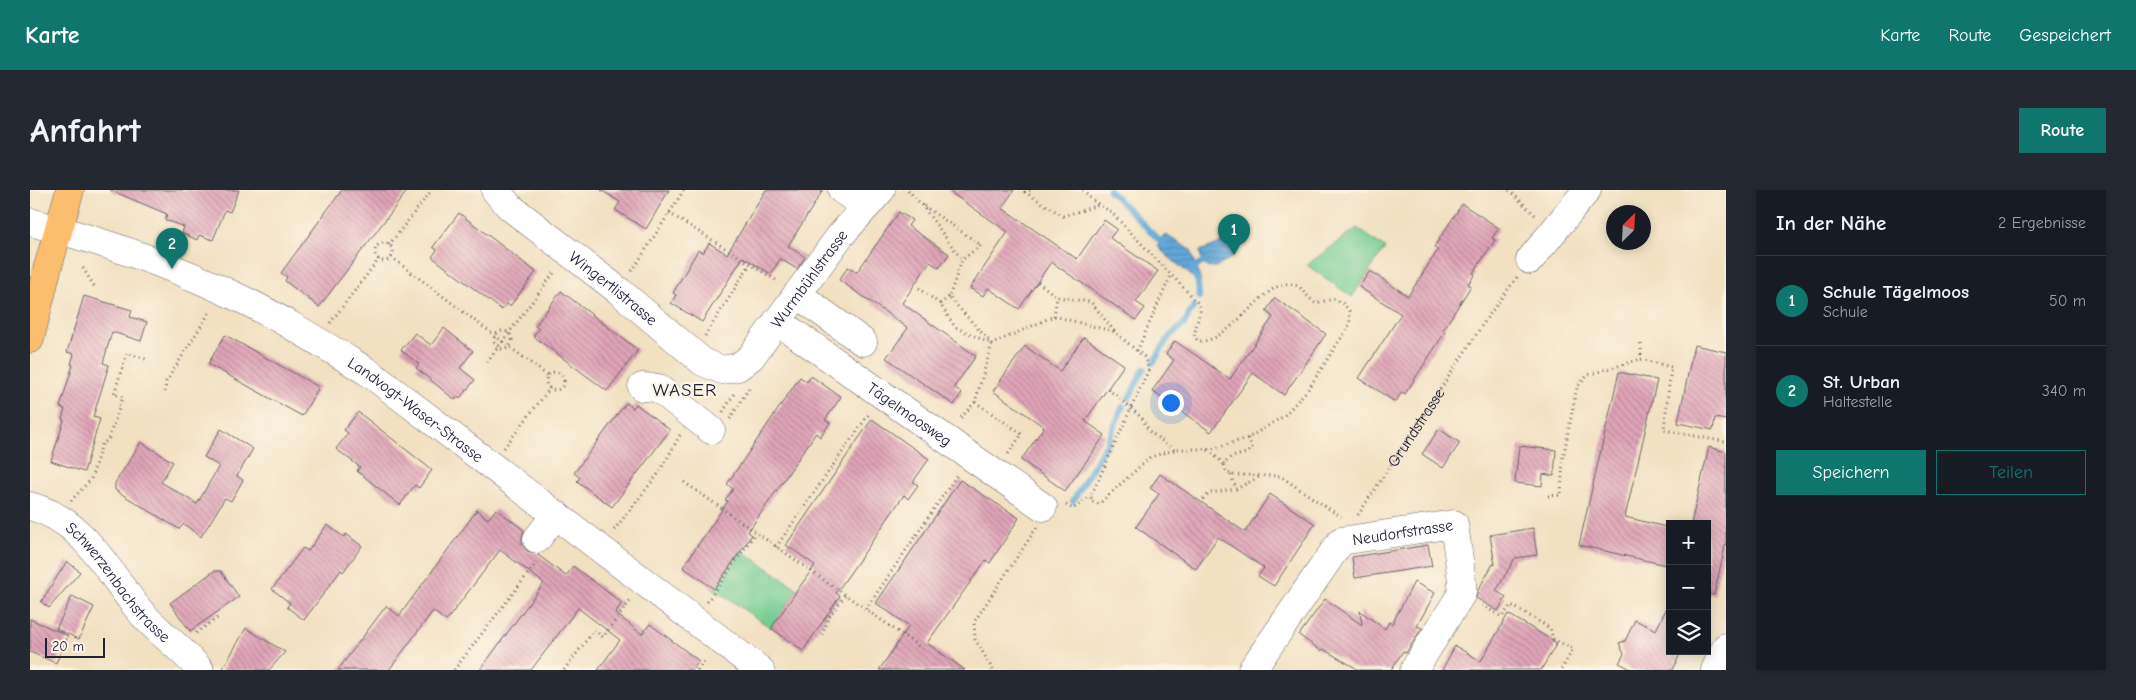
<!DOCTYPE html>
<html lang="de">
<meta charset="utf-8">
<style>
:root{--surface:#171b24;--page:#242831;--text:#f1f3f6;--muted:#9ea1a6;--line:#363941;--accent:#0f766e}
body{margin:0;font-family:"Comic Neue",sans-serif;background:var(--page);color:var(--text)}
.controls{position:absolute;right:15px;bottom:15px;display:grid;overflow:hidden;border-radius:0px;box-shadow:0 2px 12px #0003}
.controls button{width:45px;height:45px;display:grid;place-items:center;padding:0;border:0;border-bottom:1px solid var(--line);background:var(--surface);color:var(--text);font:25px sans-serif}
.compass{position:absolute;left:1576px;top:15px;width:45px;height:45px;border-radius:50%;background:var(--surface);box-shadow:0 2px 12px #0003;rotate:24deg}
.scale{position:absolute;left:15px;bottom:12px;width:60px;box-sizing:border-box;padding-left:5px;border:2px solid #22223b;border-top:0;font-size:14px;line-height:18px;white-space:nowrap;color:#22223b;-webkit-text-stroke:4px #fcf5e5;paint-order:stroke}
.you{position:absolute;left:1140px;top:212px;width:18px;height:18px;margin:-12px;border:4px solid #fff;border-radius:50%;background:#1a73e8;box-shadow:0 0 0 8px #1a73e833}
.badge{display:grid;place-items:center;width:32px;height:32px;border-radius:50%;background:var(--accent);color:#fff;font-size:16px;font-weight:700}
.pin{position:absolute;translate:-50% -41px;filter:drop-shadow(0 1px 2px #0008)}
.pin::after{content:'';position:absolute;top:26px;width:18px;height:15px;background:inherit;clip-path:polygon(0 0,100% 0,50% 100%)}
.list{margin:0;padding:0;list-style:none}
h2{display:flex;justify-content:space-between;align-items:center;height:65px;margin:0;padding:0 20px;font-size:21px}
h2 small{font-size:16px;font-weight:400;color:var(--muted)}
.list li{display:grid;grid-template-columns:32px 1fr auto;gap:15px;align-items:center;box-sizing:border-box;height:90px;padding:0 20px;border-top:1px solid var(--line)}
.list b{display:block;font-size:19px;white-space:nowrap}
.list p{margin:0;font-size:16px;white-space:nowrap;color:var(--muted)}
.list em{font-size:16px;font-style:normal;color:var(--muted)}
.actions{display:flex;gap:10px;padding:15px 20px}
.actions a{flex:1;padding:11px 0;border:1px solid var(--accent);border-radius:0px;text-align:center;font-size:18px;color:var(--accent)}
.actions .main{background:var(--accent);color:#fff}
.icon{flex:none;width:28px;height:28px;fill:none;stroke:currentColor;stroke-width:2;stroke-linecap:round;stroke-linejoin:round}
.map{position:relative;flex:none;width:1696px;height:480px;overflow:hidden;border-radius:0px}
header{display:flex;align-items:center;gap:30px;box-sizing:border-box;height:70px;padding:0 25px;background:var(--accent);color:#fff}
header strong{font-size:24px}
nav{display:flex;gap:28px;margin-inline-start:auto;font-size:18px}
.intro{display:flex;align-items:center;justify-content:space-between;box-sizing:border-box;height:120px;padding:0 30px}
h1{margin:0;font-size:35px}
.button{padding:12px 22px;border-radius:0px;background:var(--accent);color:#fff;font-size:18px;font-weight:700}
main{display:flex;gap:30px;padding:0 30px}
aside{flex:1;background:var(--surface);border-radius:0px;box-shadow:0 2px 12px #0003}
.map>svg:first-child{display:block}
</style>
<header>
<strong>Karte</strong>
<nav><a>Karte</a><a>Route</a><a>Gespeichert</a></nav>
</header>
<div class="intro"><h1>Anfahrt</h1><a class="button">Route</a></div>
<main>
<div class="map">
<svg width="1696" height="480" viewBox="0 0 1696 480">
<defs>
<pattern id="water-rules" width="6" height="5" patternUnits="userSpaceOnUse" patternTransform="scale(1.25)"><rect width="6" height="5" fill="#62a7d8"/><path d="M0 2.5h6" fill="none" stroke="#5088b0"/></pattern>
<pattern id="building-back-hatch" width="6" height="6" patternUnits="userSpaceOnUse" patternTransform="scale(1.25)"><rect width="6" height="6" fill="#e0a4b8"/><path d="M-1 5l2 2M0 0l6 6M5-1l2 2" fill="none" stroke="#b58597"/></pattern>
</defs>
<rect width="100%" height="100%" fill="#fcf5e5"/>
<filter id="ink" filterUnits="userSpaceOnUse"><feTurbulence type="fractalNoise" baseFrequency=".02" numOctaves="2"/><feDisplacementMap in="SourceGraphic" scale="10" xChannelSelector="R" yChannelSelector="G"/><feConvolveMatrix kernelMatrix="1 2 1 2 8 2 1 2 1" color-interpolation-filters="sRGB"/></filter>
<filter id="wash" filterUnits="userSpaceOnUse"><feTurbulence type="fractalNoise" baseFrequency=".0096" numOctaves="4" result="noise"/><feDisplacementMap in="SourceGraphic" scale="20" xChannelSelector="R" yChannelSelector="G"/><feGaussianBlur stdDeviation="1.12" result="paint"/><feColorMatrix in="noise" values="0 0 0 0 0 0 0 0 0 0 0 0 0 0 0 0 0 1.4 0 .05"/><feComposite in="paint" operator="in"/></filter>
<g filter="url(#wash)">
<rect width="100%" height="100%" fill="#f1e1c1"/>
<!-- park -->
<g fill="#74cc91" stroke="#4b7766">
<polygon points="1327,38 1355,58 1322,107 1277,75"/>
<polygon points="711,360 768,399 741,438 684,399"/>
</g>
<!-- water -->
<g fill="url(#water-rules)" stroke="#42648a">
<path d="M1136,45l25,15 10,32 -3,1c-12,-14 -27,-22 -40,-36l1,-7z"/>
<path d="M1198,50l8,2 1,10c-8,8 -17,15 -28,16l-7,-5 -2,-12z"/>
</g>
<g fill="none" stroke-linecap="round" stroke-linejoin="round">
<!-- stream -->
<g stroke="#62a7d8" stroke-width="6">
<polyline points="1079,0 1135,56"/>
<polyline points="1162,79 1172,73"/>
<polyline points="1165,85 1168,93 1169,107"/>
<polyline points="1123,173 1139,147 1153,135 1164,116"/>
<polyline points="1099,208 1114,179"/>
<polyline points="1043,311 1078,251 1093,216"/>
</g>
</g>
<g id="blocks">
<!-- building -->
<g fill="url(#building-back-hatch)">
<polygon points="80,0 209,0 200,22 195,20 183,50 169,45 167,50 152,43 154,37 135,30 137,24"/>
<polygon points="312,0 378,0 289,117 255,91 257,87 251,83"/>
<polygon points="571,0 639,0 616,39 585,20 590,12"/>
<polygon points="736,0 793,0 758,56 775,67 767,79 750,69 741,84 713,67 672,132 641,113 646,105 643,103 668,60 673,63 679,53 697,64"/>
<polygon points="917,0 984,0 972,18 1047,69 1074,30 1087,39 1080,48 1128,81 1106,112 1115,118 1106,130 1021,72 989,119 958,98 953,106 940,98 978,42"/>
<polygon points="1432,14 1469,38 1462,48 1465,50 1443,83 1445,84 1438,94 1441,96 1413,140 1415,142 1375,204 1372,202 1365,212 1329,188 1371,124 1329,97 1340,81 1378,106 1408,60 1404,57"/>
<polygon points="869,22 882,30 878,36 919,64 909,78 900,72 872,113 946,166 924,197 932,203 924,215 856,168 878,138 809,90 818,77 827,82"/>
<polygon points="429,23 506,82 480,116 477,114 472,120 402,67 407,60 403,57"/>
<polygon points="531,101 608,160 577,201 503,146 509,139 505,136"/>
<polygon points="54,106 102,120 100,127 117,132 111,151 82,142 73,173 79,175 63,227 70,229 54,282 21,271 34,230 32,229 35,219 30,217 43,175 41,174 44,164 37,162"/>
<polygon points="1245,108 1296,144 1254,205 1223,183 1181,242 1122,201 1144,170 1136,164 1145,151 1200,189 1243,127 1236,121"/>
<polygon points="414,138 443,161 430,178 445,190 430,208 428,206 425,210 386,178 389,174 371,160 385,143 401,155"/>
<polygon points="195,145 289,197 272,226 178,174"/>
<polygon points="1054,147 1094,175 1055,231 1075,245 1035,301 991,270 1014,237 963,201 995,156 1030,181"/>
<polygon points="1664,155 1696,162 1696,230 1685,228 1683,240 1648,233"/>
<polygon points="1589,182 1627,190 1595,327 1640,338 1640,376 1549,355"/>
<polygon points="781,186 811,207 795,230 800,233 790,247 786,243 718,342 722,345 684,399 653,377 698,311 695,310 703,299 697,294 770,187 777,192"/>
<polygon points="596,213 603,218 606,214 640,240 582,317 547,291 550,288 544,283"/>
<polygon points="328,222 402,280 389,298 385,295 370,315 327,281 330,277 306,259 318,243 314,240"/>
<polygon points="842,229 899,269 883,292 888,295 878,309 874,305 832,366 806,403 810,406 773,461 741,438 785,375 756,355"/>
<polygon points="191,239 223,259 207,286 213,290 201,311 195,308 171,347 154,334 149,339 85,300 85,293 111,252 143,272 131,292 167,314 189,276 174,267"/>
<polygon points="1409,239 1430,253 1413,278 1392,264"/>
<polygon points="1489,256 1526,260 1524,286 1513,284 1512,296 1485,293"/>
<polygon points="1679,257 1696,262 1696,352 1684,405 1677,404 1677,334 1661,334"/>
<polygon points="1130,284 1215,342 1240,304 1285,334 1244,396 1228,386 1234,378 1188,347 1166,379 1106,337 1129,304 1120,298"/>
<polygon points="930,290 989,328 960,373 956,370 897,453 935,480 849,480 879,436 846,413"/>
<polygon points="466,319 494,340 492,348 492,355 497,361 509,364 508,365 536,386 543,376 592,413 585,423 612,444 620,434 669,471 662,480 568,480 590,450 548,418 501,480 450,480 514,393 470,360 416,431 403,421 359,480 308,480 356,416 369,426 447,320 458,329"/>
<polygon points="297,335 314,347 316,344 332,356 313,382 311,380 274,430 257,417 260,413 242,399 273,358 278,361"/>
<polygon points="1503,338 1507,365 1485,368 1466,401 1476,407 1468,421 1446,408 1448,400 1463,374 1465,375 1460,345"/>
<polygon points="1398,355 1402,376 1325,388 1322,367"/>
<polygon points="37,371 50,382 19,418 11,412"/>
<polygon points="184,381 191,381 209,407 160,441 140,413"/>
<polygon points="1384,392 1405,403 1387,436 1392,438 1376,463 1373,461 1361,480 1329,480 1293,459 1291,461 1269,445 1295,409 1332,435 1330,421 1355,439 1359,432 1362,434"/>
<polygon points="42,406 64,417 49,449 26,439"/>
<polygon points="1640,411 1640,461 1651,461 1643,480 1603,480 1589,473 1594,464 1589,453 1595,451 1605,430 1626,440"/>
<polygon points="1478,424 1527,453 1511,480 1412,480 1425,456 1451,471"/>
<polygon points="0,429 38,446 26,473 0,462"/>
<polygon points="216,438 255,462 239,480 192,480"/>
</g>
</g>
</g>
<g filter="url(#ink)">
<use href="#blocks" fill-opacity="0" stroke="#6a656a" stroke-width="1"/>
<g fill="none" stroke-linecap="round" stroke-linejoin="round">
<!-- minor casing -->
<g stroke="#6a656a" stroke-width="29">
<g id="minor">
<path id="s2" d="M465,0l15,17 109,84 84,71 19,8 16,-3 13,-10 89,-121 41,-46"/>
<polyline points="812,0 836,16"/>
<path id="s3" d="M0,32c69,18 139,42 203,73 47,22 91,50 135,77l392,298"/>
<polyline points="1500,70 1557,0"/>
<polyline points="767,104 833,152"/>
<path id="s4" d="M747,131l266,186"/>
<polyline points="612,197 628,198 681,240"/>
<path id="s5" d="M0,316c54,14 77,65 109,104 18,22 43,38 61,60"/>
<polyline points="507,349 526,324"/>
<path id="s6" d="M1222,480l89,-129 113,-17 8,57v12l-48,77"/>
<polyline points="1685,480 1696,457"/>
</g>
</g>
<!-- major casing -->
<g stroke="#6a656a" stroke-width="29">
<polyline id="major" points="0,149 17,80 40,0"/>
</g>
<!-- path -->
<g stroke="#6a656a" stroke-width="3" stroke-dasharray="1 4" stroke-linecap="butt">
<path d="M878,0l13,14 41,56 -13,37 43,47 62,-28 61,16 29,25 5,12 -58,127 1,6 7,2 51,-47 28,-8h34l36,-11 36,-22 25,-28 41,-64 -1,-13 -5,-7 -10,-5 -19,4c-8,-6 -13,-16 -20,-18 -29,-11 -62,59 -97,56l-4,-5 6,-25 -1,-7 -88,-92 -19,-12 -9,-10"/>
<polyline points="1000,0 995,2 1033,26 1069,15"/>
<polyline points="1479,0 1507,27"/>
<polyline points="894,16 951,55 932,70"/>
<polyline points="639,23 749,92"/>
<circle cx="354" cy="62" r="9"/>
<polyline points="359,55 402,0"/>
<polyline points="361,67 518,186"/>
<polyline points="53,78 64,96"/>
<polyline points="602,81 654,0"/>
<polyline points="1008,92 1027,107 1061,112 1085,142"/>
<polyline points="889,98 910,114 925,137 962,154 945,212 929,230"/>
<polyline points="910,114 919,107"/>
<polyline points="1024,126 1027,107"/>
<polyline points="300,133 349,69"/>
<circle cx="473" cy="150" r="9"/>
<polyline points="675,146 720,74"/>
<polyline points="1611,154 1611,169 1641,177 1634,240 1696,252"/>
<polyline points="1107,161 1141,85"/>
<polyline points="457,172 526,80"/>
<circle cx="525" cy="191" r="9"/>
<polyline points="1078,199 1112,228 1119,241 1144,260"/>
<polyline points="135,202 136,192 181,120"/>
<polyline points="945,212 992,244 978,264"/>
<polyline points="693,222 705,202"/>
<polyline points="700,229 719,198"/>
<polyline points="1218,248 1222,257 1217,263 1201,267 1194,274 1196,281 1201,285 1250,286 1311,327"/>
<polyline points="474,258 520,198"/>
<polyline points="1178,260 1194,274"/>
<polyline points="1201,285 1206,299"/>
<polyline points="654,292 894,460"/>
<polyline points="1518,306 1531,305 1533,268 1547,197 1558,185 1611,169"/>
<polyline points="1173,309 1180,303 1206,299 1231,286"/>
<polyline points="41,311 61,289 72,254 78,250 93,207 84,204 97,163 119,170"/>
<polyline points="1036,315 1043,319 1061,306"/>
<path id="s1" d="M1328,325l129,-197 30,-41"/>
<polyline points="584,340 629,283 650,245"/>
<polyline points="746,357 839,224"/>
<polyline points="677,412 726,342"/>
<polyline points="1452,415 1472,427 1481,415 1520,438 1523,449 1543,459 1531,480"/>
<polyline points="836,419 927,285"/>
<polyline points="166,443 190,426"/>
<polyline points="792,445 799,427 815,405"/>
<polyline points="424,480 507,372"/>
<polyline points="534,480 564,440 573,447 600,411"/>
<polyline points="667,480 677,469"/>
<polyline points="963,480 945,449 944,432 1007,337"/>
</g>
<!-- minor -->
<use href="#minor" stroke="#fff" stroke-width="28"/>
<!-- major -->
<use href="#major" stroke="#fbbe6e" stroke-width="28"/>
</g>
</g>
<g text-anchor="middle" stroke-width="4.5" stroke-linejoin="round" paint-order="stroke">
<!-- street labels -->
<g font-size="16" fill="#22223b" stroke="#fcf5e5">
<text dy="6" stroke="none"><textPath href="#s2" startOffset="421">Wurmbühlstrasse</textPath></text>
<text dy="6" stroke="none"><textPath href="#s2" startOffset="154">Wingertlistrasse</textPath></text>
<text dy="6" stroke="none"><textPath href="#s3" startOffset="432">Landvogt-Waser-Strasse</textPath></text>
<text dy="6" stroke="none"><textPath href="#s4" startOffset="162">Tägelmoosweg</textPath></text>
<text dy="6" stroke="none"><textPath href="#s1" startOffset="105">Grundstrasse</textPath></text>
<text dy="6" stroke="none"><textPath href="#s6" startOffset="219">Neudorfstrasse</textPath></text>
<text dy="6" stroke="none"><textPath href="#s5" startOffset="119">Schwerzenbachstrasse</textPath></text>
</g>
<!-- quarter labels -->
<g font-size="19" letter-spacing="1" fill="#22223b" stroke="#fcf5e5">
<text x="655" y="206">WASER</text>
</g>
</g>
</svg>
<div class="controls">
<button>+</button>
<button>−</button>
<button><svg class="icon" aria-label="layers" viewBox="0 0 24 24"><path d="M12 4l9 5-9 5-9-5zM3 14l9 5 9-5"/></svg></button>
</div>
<svg class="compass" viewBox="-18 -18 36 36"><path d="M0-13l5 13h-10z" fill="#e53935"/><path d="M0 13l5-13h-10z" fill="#9ea1a6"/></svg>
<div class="scale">20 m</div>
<div class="you"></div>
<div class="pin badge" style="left:1204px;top:65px">1</div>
<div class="pin badge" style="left:142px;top:79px">2</div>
</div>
<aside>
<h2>In der Nähe<small>2 Ergebnisse</small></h2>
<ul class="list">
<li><span class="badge">1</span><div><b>Schule Tägelmoos</b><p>Schule</p></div><em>50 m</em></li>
<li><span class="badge">2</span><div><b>St. Urban</b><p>Haltestelle</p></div><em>340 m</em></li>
</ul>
<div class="actions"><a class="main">Speichern</a><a>Teilen</a></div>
</aside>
</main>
